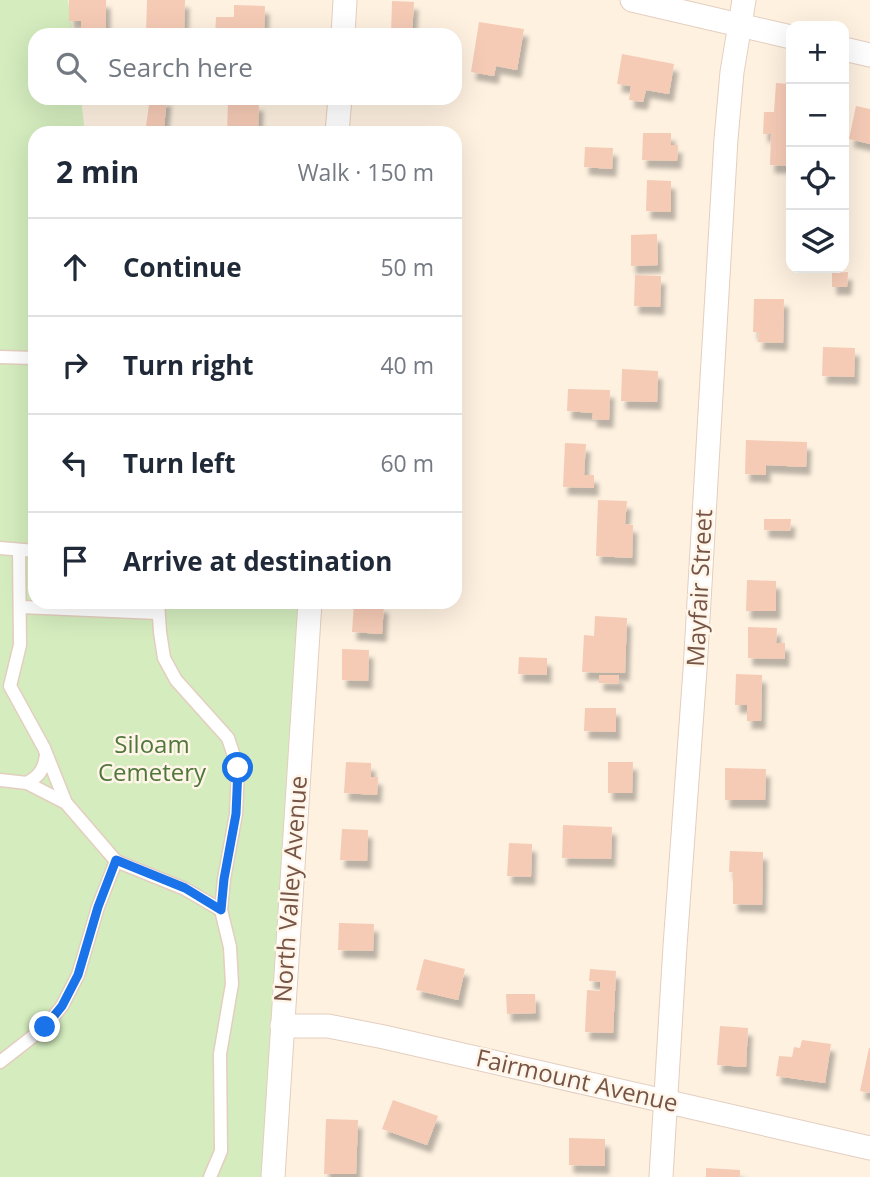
<!DOCTYPE html>
<meta charset="utf-8">
<style>
:root{--surface:#fff;--page:#f2f2f3;--text:#1f2937;--muted:#747a83;--line:#e0e1e3}
body{margin:0;font-family:"Open Sans",sans-serif;background:var(--page);color:var(--text)}
.controls{position:absolute;right:21px;top:21px;display:grid;overflow:hidden;border-radius:14px;box-shadow:0 7px 28px #0002}
.controls button{width:63px;height:63px;display:grid;place-items:center;padding:0;border:0;border-bottom:2px solid var(--line);background:var(--surface);color:var(--text);font:35px sans-serif}
.stop{position:absolute;width:21px;height:21px;margin:-16px;border:5px solid #1a73e8;border-radius:50%;background:#fff}
.stop.end{background:#1a73e8;border-color:#fff;box-shadow:0 2px 7px #0008}
.list{margin:0;padding:0;list-style:none}
h2{display:flex;justify-content:space-between;align-items:center;height:91px;margin:0;padding:0 28px;font-size:30px}
h2 small{font-size:23px;font-weight:400;color:var(--muted)}
.list li{display:grid;grid-template-columns:46px 1fr auto;gap:21px;align-items:center;box-sizing:border-box;height:98px;padding:0 28px;border-top:2px solid var(--line)}
.list b{display:block;font-size:26px;white-space:nowrap}
.list em{font-size:23px;font-style:normal;color:var(--muted)}
.icon{flex:none;width:38px;height:38px;fill:none;stroke:currentColor;stroke-width:2;stroke-linecap:round;stroke-linejoin:round}
.map{position:relative;flex:none;width:870px;height:1177px;overflow:hidden}
.search{position:absolute;background:var(--surface);box-shadow:0 7px 28px #0002;left:28px;top:28px;width:434px;height:77px;display:flex;align-items:center;gap:18px;box-sizing:border-box;padding:0 24px;border-radius:21px;color:var(--muted);font-size:26px}
.panel{position:absolute;background:var(--surface);box-shadow:0 7px 28px #0002;left:28px;top:126px;width:434px;height:483px;border-radius:21px}
.map>svg:first-child{display:block}
</style>
<div class="map">
<svg width="870" height="1177" viewBox="0 0 870 1177">
<defs>
<filter id="shadow"><feDropShadow dx="4.5" dy="8" stdDeviation="2" flood-color="#0004"/></filter>
</defs>
<rect width="100%" height="100%" fill="#fef1e0"/>
<!-- green -->
<polygon fill="#d4ecbe" points="0,0 68,0 73,35 35,35 35,98 81,98 85,133 35,133 35,602 313,602 279,1177 0,1177"/>
<!-- building -->
<g fill="#f5cbb6" filter="url(#shadow)">
<polygon points="69,0 106,0 106,33 81,33 81,21 69,21"/>
<polygon points="147,0 185,0 184,34 146,33"/>
<polygon points="392,1 414,2 412,35 391,35"/>
<polygon points="234,5 265,6 264,35 215,35 216,17 234,17"/>
<polygon points="479,22 524,29 517,70 496,66 494,76 471,72"/>
<polygon points="622,54 674,64 669,94 646,90 643,102 629,100 631,86 617,84"/>
<polygon points="776,83 791,84 791,166 770,165 771,134 763,134 764,112 774,112"/>
<polygon points="150,98 167,98 164,128 146,126"/>
<polygon points="228,102 259,103 258,133 227,133"/>
<polygon points="856,106 870,109 870,144 849,139"/>
<polygon points="381,126 412,127 412,133 381,133"/>
<polygon points="643,133 671,133 671,145 678,145 677,161 642,160"/>
<polygon points="585,147 613,148 612,169 584,167"/>
<polygon points="647,180 671,181 671,212 646,211"/>
<polygon points="657,234 658,265 631,266 631,235"/>
<polygon points="848,272 847,287 832,287 832,273"/>
<polygon points="635,275 661,276 660,307 634,306"/>
<polygon points="754,299 784,299 783,343 758,342 759,332 753,332"/>
<polygon points="823,347 855,348 854,377 822,376"/>
<polygon points="622,369 658,371 657,402 621,401"/>
<polygon points="568,389 610,390 609,420 592,419 593,413 567,411"/>
<polygon points="746,440 807,442 806,467 766,465 766,475 745,474"/>
<polygon points="565,443 586,444 584,475 594,475 594,488 563,487"/>
<polygon points="598,500 627,501 625,524 633,525 632,558 596,556"/>
<polygon points="764,519 791,519 790,531 764,530"/>
<polygon points="747,580 776,581 776,611 746,611"/>
<polygon points="354,603 384,605 382,634 352,632"/>
<polygon points="595,616 627,618 625,673 582,672 584,635 594,636"/>
<polygon points="748,627 777,628 776,643 785,643 785,659 748,658"/>
<polygon points="342,649 369,650 368,681 342,680"/>
<polygon points="519,657 547,658 547,675 518,674"/>
<polygon points="736,674 762,675 761,721 747,721 747,705 735,705"/>
<polygon points="599,675 619,675 619,684 599,683"/>
<polygon points="585,708 616,708 616,732 584,731"/>
<polygon points="346,762 371,763 371,777 378,777 377,795 344,793"/>
<polygon points="608,762 633,762 632,793 608,793"/>
<polygon points="725,768 766,769 765,800 725,800"/>
<polygon points="563,825 612,827 611,859 562,858"/>
<polygon points="342,829 368,830 367,861 340,860"/>
<polygon points="509,843 532,844 531,877 507,876"/>
<polygon points="730,851 763,852 762,905 733,904 733,872 729,872"/>
<polygon points="339,923 374,924 373,951 338,950"/>
<polygon points="424,959 465,969 458,1000 416,990"/>
<polygon points="590,969 616,971 613,1033 585,1032 587,990 600,991 600,982 589,981"/>
<polygon points="506,994 535,994 536,1013 507,1014"/>
<polygon points="720,1026 748,1028 746,1067 717,1065"/>
<polygon points="802,1040 831,1044 825,1083 776,1076 779,1056 792,1057 794,1047 800,1048"/>
<polygon points="869,1048 870,1048 870,1093 860,1091"/>
<polygon points="393,1100 438,1116 427,1145 382,1129"/>
<polygon points="326,1119 358,1120 356,1174 324,1174"/>
<polygon points="569,1138 605,1139 605,1166 569,1165"/>
<polygon points="706,1168 740,1170 740,1177 706,1177"/>
</g>
<g fill="none" stroke-linecap="round" stroke-linejoin="round">
<!-- lane casing -->
<g stroke="#e4cebf" stroke-width="15">
<g id="lane">
<polyline points="0,357 35,358"/>
<polyline points="0,548 35,551"/>
<polyline points="19,550 20,645 10,686 44,748 66,803 116,861 185,889 221,910"/>
<polyline points="158,602 160,632 164,658 176,680 228,738 238,768 236,814 224,879 221,910 230,947 232,984 220,1054 221,1151 210,1177"/>
<polyline points="21,607 158,613"/>
<polyline points="0,780 27,783 66,803"/>
<path d="M27,783c12,-7 17,-13 19,-28"/>
<polyline points="0,1062 45,1027 62,1006 78,975 98,907 116,861"/>
</g>
</g>
<!-- street casing -->
<g stroke="#e4cebf" stroke-width="25">
<g id="street">
<polyline points="632,0 791,37"/>
<polyline points="343,35 345,0"/>
<polyline points="844,49 870,55"/>
<polyline points="337,133 340,98"/>
<polyline points="282,1026 328,1026 384,1037 870,1148"/>
<polyline points="273,1177 310,602"/>
<polyline points="661,1177 675,946 695,670 726,139 732,72 744,0"/>
</g>
</g>
<!-- lane -->
<use href="#lane" stroke="#fff" stroke-width="12"/>
<!-- street -->
<use href="#street" stroke="#fff" stroke-width="23"/>
</g>
<g fill="none" stroke-linecap="round" stroke-linejoin="round">
<!-- route -->
<polyline stroke="#1a73e8" stroke-width="9" points="45,1027 62,1006 78,975 98,907 116,860 185,888 221,910 224,879 236,814 238,768"/>
</g>
<g text-anchor="middle" stroke-width="5" stroke-linejoin="round" paint-order="stroke">
<!-- street labels -->
<g font-size="24" fill="#765446" stroke="#fff5e8">
<text transform="translate(700 588) rotate(-87)" y="8">Mayfair Street</text>
<text transform="translate(291 889) rotate(-86)" y="8">North Valley Avenue</text>
<text transform="translate(577 1081) rotate(13)" y="8">Fairmount Avenue</text>
</g>
<!-- park labels -->
<g font-size="24" fill="#50773b" stroke="#fff5e8">
<text x="152" y="753">Siloam<tspan x="152" dy="28">Cemetery</tspan></text>
</g>
</g>
</svg>
<div class="controls">
<button>+</button>
<button>−</button>
<button><svg class="icon" aria-label="locate" viewBox="0 0 24 24"><circle cx="12" cy="12" r="6"/><path d="M12 2v4M12 18v4M2 12h4M18 12h4"/></svg></button>
<button><svg class="icon" aria-label="layers" viewBox="0 0 24 24"><path d="M12 4l9 5-9 5-9-5zM3 14l9 5 9-5"/></svg></button>
</div>
<div class="stop" style="left:238px;top:768px"></div>
<div class="stop end" style="left:45px;top:1027px"></div>
<div class="search"><svg class="icon" aria-label="search" viewBox="0 0 24 24"><circle cx="10" cy="10" r="6"/><path d="M15 15l6 6"/></svg>Search here</div>
<section class="panel">
<h2>2 min<small>Walk · 150 m</small></h2>
<ul class="list">
<li><svg class="icon" aria-label="ahead" viewBox="0 0 24 24"><path d="M12 20V5M6 11l6-6 6 6"/></svg><div><b>Continue</b></div><em>50 m</em></li>
<li><svg class="icon" aria-label="right" viewBox="0 0 24 24"><path d="M7 20v-9h11M14 6l5 5-5 5"/></svg><div><b>Turn right</b></div><em>40 m</em></li>
<li><svg class="icon" aria-label="left" viewBox="0 0 24 24"><path d="M17 20v-9H6M10 6l-5 5 5 5"/></svg><div><b>Turn left</b></div><em>60 m</em></li>
<li><svg class="icon" aria-label="arrive" viewBox="0 0 24 24"><path d="M6 21V4h12l-3 4 3 4H6"/></svg><div><b>Arrive at destination</b></div></li>
</ul>
</section>
</div>
